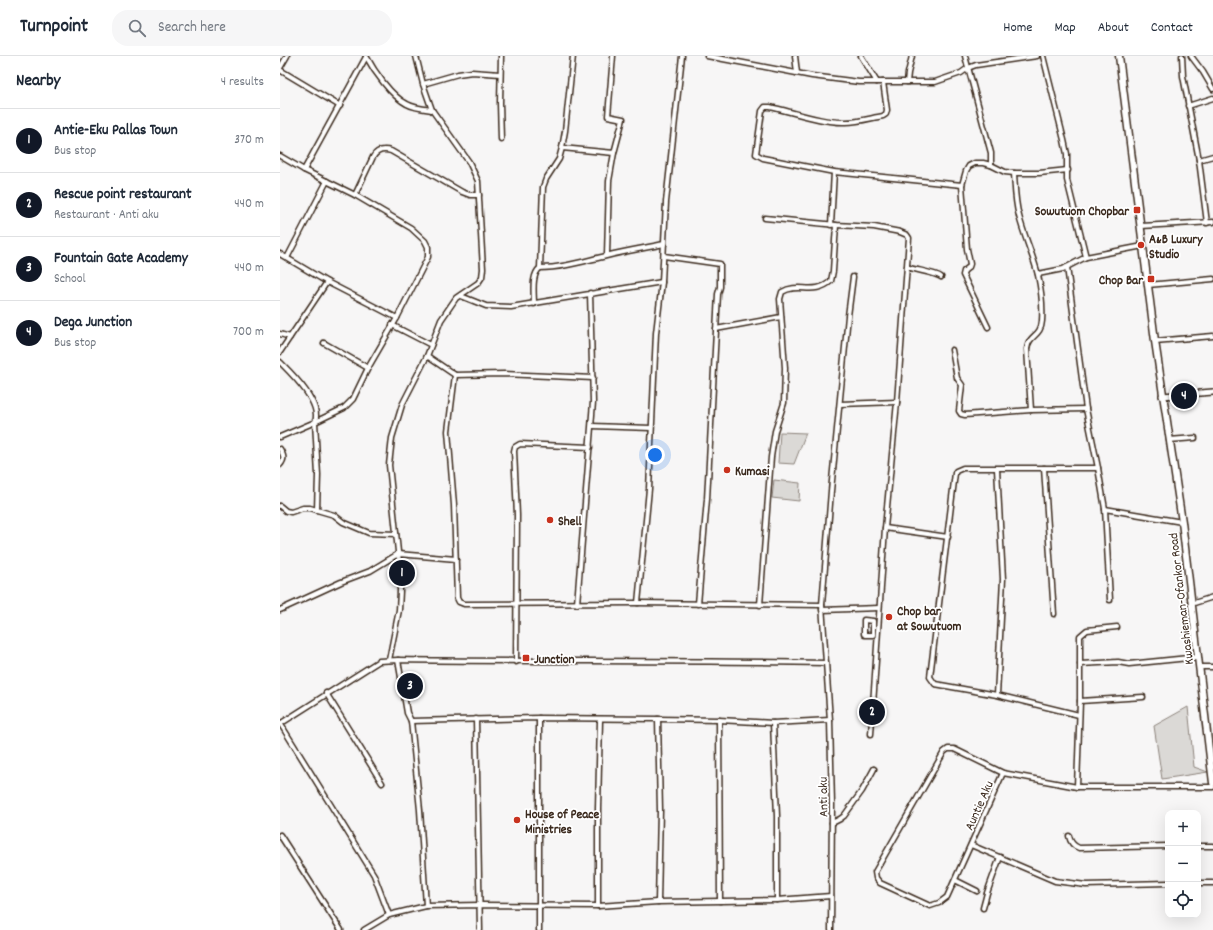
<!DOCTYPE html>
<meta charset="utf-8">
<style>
:root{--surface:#fff;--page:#f6f6f7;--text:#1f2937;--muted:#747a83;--line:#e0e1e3;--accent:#111827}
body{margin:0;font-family:Dekko,sans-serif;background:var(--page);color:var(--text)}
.controls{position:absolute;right:12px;bottom:12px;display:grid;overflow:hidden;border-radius:8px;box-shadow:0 4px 16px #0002}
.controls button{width:36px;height:36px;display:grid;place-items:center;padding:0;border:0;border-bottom:1px solid var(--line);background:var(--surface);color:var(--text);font:20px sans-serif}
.you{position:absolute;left:375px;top:399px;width:14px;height:14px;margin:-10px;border:3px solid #fff;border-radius:50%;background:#1a73e8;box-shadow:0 0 0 6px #1a73e833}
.badge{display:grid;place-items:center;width:26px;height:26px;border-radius:50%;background:var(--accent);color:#fff;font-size:13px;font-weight:700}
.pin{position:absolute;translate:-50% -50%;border:2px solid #fff;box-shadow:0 1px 4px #0006}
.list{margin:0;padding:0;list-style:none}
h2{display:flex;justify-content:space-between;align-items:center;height:52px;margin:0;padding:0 16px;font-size:17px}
h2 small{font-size:13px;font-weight:400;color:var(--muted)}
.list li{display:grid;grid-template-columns:26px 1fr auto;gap:12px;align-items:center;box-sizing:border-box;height:64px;padding:0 16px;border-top:1px solid var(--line)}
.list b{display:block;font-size:15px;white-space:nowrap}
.list p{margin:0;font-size:13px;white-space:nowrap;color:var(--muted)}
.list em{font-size:13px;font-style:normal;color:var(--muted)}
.icon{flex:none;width:22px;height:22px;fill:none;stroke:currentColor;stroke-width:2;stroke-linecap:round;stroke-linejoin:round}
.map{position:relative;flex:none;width:933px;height:874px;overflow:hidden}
header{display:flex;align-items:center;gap:24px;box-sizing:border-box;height:56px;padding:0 20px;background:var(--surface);border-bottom:1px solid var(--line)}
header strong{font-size:19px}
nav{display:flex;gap:22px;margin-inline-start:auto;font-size:14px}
.search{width:280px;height:36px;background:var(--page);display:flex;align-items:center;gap:10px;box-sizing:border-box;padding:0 14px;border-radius:16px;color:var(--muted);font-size:15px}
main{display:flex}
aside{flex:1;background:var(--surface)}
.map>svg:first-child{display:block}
</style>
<header>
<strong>Turnpoint</strong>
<div class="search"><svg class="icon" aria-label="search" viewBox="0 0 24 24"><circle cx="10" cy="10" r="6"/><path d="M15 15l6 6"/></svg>Search here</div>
<nav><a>Home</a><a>Map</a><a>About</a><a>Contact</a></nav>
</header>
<main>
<aside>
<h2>Nearby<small>4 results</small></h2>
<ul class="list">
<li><span class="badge">1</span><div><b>Antie-Eku Pallas Town</b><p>Bus stop</p></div><em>370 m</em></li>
<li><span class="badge">2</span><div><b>Rescue point restaurant</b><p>Restaurant · Anti aku</p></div><em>440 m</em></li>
<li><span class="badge">3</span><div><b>Fountain Gate Academy</b><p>School</p></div><em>440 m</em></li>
<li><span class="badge">4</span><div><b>Dega Junction</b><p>Bus stop</p></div><em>700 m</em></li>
</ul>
</aside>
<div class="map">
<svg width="933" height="874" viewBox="0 0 933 874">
<rect width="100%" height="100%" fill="#f7f6f6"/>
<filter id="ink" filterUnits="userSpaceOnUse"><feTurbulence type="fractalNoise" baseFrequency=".025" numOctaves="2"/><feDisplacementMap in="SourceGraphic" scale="8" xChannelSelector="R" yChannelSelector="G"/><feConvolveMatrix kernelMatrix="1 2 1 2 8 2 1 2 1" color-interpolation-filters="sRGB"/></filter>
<g filter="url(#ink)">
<!-- green -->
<g fill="#dbd9d6" stroke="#8b827a">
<polygon points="500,376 526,377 514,408 498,407"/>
<polygon points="494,424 520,427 519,445 492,442"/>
<polygon points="908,651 914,711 928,716 882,723 874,670"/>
</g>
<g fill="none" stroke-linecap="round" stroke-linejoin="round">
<!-- minor casing -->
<g stroke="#3b2a1e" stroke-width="7">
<g id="minor">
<path d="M86,0c8,15 25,40 41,48 7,4 17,5 25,6"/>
<polyline points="427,0 532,20 579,26 655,26 681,17 688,12 696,9 757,0"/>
<polyline points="515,0 517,17"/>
<polyline points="581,0 597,26"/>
<polyline points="685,0 711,97 711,109"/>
<polyline points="763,0 784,84 787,98 787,124 806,201"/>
<polyline points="902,0 903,20 919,104 927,167"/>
<polyline points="911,0 923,16 933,33"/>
<polyline points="0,12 7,0"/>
<polyline points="0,14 60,50"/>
<path d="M603,26l4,28 -1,4 -3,2c-12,2 -24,6 -37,6 -23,1 -53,-10 -76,-15h-5l-3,4 -6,43 7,4 71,14 128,13"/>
<polyline points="627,26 628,17 632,0"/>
<polyline points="143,28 178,18 192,16 220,18"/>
<polyline points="908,50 933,42"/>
<polyline points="221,83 220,47 221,0"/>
<polyline points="282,92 334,97"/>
<polyline points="0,100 24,114"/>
<polyline points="919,104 933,100"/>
<path d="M734,117c1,15 1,29 5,43 5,20 14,39 19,59 3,14 5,32 4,46 -1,16 -13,13 -15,28l4,61"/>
<path d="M75,139l18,-38c4,-7 11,-8 18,-6l71,41 8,3h9"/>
<polyline points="485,162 556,169 594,171 620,176 627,179 629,182 617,346 605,472 591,678"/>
<polyline points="551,169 554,116"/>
<polyline points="861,170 933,166"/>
<polyline points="0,198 47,226 117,262"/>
<polyline points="327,199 329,125 334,97 343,63 328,60 333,0"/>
<polyline points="384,200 440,208 440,231 438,238 427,443 418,548"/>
<polyline points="7,202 47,125"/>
<path d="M627,211c8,3 29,6 34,10"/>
<polyline points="787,211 806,353 818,412 825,453 830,544"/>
<path d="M260,212c23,0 44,-7 66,-12 19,-5 39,-8 58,-12"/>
<polyline points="758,218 783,213 806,201 863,190"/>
<polyline points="868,229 933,223"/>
<polyline points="181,240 206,250 231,251 382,226"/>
<path d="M254,248c0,-11 -3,-29 6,-36l3,-81 3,-8 13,-20 3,-11 3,-17 8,-75"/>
<polyline points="112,269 151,289"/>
<polyline points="708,271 683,219 684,215 689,211 690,208 687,193 682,129 686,115 689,110 695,107 703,107 711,109 725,116 734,117 759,117 788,114"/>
<polyline points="436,273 501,261"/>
<polyline points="0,278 10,281"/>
<polyline points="875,285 933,280"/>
<polyline points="44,287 88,312"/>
<polyline points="672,294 677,322 682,329 679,355 681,358 685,359 751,354 806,353"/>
<polyline points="0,296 47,226"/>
<polyline points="147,300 175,319 224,318 313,322"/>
<path d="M0,306c12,12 42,41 35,60l-35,15"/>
<polyline points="175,319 168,375 174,449 177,542 179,546 184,548 358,547 542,549"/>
<polyline points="560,348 617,346"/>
<polyline points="312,370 371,372"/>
<polyline points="889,384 915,382"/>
<path d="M0,393c4,7 5,10 0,16"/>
<polyline points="764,412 774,558"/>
<polyline points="0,450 6,455 11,456 23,452 30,452 54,459 63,466 89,477 116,478"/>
<polyline points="825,453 902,466"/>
<polyline points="37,454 38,419 35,366 64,352 73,343 88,312 117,262 148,201 148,191 145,185 131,172 75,139 24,114 86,1"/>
<polyline points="605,472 668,481"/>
<polyline points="358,547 369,433 376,277 382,226 386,146 402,0"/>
<polyline points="297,548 313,346 310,237"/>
<polyline points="911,548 933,541"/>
<path d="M480,549l11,-148 4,-26 9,-28 1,-35 -5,-69 2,-7c17,-10 32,4 49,-11l2,-10 3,-46"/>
<polyline points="0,554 61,526 90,515 118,498 176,503"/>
<polyline points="542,554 599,552"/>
<polyline points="584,578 584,564 593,565 593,579 585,579"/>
<polyline points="109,604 119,554 120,535 120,515 109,409 112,382 122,349 147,300 161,264 176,242 198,227 202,221 203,213 198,125 189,106 152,54 143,28 136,0"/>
<polyline points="118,604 127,657 131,665 140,754 146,850"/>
<polyline points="236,606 237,459 234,395 235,391 240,388 310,391"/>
<polyline points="800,608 838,606 849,608 918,601"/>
<polyline points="919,611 933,611"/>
<polyline points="46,637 102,727"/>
<polyline points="717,639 723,523 717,413"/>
<polyline points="800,645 863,641"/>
<polyline points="799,659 717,639 655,628 650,621 675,417 676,415 683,412 818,412"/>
<polyline points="196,663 200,874"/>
<polyline points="378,663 380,754 378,846"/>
<polyline points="439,664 440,845"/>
<polyline points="131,665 259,662 378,663 439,664 493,667 550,664"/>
<polyline points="0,667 94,819 109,859"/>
<polyline points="493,667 497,760 497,844"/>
<path d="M0,668l99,-63 19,-1c143,2 285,0 428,3"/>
<polyline points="723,717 667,841 659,847 650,850 600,827 596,822 595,816 664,696 668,693 674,693 723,717 797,731 933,731"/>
<polyline points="797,731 800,645 800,580 807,574 837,571"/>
<polyline points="552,767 560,763 564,760 582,735 594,713"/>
<polyline points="0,779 61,874"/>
<path d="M789,780c1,5 4,10 10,12l89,-2"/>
<polyline points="691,789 775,825 806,829 888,827"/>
<polyline points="918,790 933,790"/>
<polyline points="675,824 697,835"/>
<polyline points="918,827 933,827"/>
<polyline points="318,850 318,753 320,664"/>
<polyline points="703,852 707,837 720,801"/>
<polyline points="84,874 109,859 146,850 200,849 318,850 378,846 497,844 551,840"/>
<polyline points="259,874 259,662"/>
<polyline points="551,874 552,749 550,664 542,549 551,435 568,260 573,221"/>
</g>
</g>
<!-- tertiary casing -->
<g stroke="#3b2a1e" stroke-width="8">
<polyline id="tertiary" points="882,340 933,336"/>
</g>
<!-- secondary casing -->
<g stroke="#3b2a1e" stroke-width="9">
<polyline id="secondary" points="839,0 875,285 902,466 933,727"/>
</g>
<!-- minor -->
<use href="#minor" stroke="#fff" stroke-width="4"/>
<!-- tertiary -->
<use href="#tertiary" stroke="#fff" stroke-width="5"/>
<!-- secondary -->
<use href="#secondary" stroke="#fff" stroke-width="6"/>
</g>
</g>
<!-- markers -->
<g fill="#c8321e" stroke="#fff" stroke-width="1.5">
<rect x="853" y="150" width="8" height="8" rx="2"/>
<circle cx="861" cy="189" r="4"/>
<rect x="867" y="219" width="8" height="8" rx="2"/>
<circle cx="447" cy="414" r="4"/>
<circle cx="270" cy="464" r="4"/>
<circle cx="609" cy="561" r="4"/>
<rect x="242" y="598" width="8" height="8" rx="2"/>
<circle cx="237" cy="764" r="4"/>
</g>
<g text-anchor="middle" stroke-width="3.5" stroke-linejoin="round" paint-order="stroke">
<!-- poi labels -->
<g font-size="13" font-weight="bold" fill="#3b2a1e" stroke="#fff" text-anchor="start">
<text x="849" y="159" text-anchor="end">Sowutuom Chopbar</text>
<text x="869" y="187">A&amp;B Luxury<tspan x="869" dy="15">Studio</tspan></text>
<text x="863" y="228" text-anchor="end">Chop Bar</text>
<text x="455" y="419">Kumasi</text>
<text x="278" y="469">Shell</text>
<text x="617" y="559">Chop bar<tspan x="617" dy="15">at Sowutuom</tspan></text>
<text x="254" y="607">Junction</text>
<text x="245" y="762">House of Peace<tspan x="245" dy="15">Ministries</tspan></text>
</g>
<!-- street labels -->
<g font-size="13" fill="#3b2a1e" stroke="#fff">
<text transform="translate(900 543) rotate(-97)" y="5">Kwashieman-Ofankor Road</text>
<text transform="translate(542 741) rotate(-91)" y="5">Anti aku</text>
<text transform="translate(698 749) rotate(-66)" y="5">Auntie Aku</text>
</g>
</g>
</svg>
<div class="controls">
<button>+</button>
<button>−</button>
<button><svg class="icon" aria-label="locate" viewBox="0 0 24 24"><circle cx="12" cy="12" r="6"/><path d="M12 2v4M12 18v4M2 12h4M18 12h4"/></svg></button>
</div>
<div class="you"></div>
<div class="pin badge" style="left:122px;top:517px">1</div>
<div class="pin badge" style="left:592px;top:656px">2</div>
<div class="pin badge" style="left:130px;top:630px">3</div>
<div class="pin badge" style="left:904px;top:340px">4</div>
</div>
</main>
